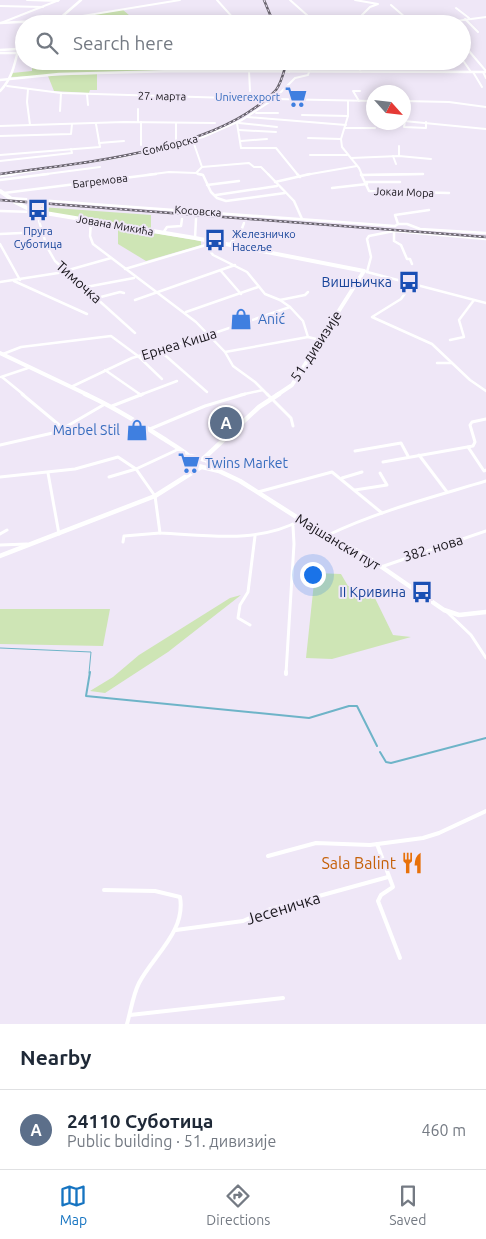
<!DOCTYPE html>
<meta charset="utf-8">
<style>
:root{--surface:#fff;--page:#f2f2f3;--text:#1f2937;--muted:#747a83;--line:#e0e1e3;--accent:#1674c1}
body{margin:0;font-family:Ubuntu,sans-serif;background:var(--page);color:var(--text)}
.compass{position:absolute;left:366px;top:85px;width:45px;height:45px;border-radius:50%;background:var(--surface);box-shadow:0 2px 12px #0003;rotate:117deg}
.you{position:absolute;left:312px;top:574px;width:18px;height:18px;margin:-12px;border:4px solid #fff;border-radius:50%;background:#1a73e8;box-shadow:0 0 0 8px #1a73e833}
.badge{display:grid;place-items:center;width:32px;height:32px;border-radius:50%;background:var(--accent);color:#fff;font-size:16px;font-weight:700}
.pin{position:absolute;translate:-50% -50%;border:2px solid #fff;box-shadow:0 1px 5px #0006}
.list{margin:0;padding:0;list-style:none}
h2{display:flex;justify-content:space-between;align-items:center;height:65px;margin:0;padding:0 20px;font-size:21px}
h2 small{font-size:16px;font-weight:400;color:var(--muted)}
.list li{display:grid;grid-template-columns:32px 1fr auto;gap:15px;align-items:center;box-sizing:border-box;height:80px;padding:0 20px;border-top:1px solid var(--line)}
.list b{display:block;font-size:19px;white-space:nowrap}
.list p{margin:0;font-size:16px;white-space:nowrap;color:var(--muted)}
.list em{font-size:16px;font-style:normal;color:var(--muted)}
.icon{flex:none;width:28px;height:28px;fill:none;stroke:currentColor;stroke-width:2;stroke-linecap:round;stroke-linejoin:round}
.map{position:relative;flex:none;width:486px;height:1024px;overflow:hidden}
.search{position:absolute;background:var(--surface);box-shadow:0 2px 12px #0003;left:15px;right:15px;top:15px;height:55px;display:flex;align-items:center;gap:12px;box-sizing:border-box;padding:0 18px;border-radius:28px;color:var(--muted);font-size:19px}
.sheet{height:145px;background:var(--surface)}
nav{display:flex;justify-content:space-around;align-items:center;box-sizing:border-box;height:70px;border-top:1px solid var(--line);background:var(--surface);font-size:14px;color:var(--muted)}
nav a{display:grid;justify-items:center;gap:2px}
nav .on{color:var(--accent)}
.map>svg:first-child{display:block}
</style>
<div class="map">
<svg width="486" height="1024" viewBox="0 0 486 1024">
<rect width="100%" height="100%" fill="#efe7f7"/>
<!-- green -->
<g fill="#cee5b5">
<polygon points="122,9 139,24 54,24 58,20"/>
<polygon points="70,61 180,61 173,70 11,77 12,73 32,71 32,68"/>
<polygon points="97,74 97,90 90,90 89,93 54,91 48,76"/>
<polygon points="41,207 151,215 151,231 41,211"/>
<polygon points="118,227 201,241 201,245 146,261 118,244"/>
<polygon points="315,573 341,574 348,586 371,590 393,635 411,637 332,659 306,658"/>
<polygon points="241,595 168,652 105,693 90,691 113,677 139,655 230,598"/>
<polygon points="0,609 110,609 103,646 0,644"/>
</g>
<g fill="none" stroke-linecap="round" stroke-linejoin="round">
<!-- stream-far1 -->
<polyline stroke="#6eb4c8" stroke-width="1" points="0,648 91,652 89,673"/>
<!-- stream -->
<g stroke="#6eb4c8" stroke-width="2">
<polyline points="90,672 86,696 309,718 349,706 357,706 377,746"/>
<polyline points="380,752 386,762 391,763 486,738"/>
</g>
<!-- minor-far3 -->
<g stroke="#fff" stroke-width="2">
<polyline points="27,0 58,1"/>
<polyline points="217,0 234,19 231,20"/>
<polyline points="290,0 317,24"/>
<polyline points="391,5 413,24"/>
<polyline points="0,6 43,7"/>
<polyline points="456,8 469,18"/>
<polyline points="383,16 391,24"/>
<polyline points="392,16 403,24"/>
<polyline points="465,19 478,32"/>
<polyline points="1,23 59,0"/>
<polyline points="54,24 58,20 180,0"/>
<polyline points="353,24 370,7 378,4 355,0"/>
<polyline points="434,24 486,17"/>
<polyline points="469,51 486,71"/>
<polyline points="462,59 471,72"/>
<polyline points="354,61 361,72"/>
<polyline points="175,71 184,61"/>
<polyline points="249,71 250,91"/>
<polyline points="289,72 290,61"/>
<polyline points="473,72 482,87"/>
<polyline points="483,72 486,78"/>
<polyline points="7,86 61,93 264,99"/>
<polyline points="28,89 27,102 30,125"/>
<polyline points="87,94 88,105"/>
<polyline points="275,99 374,101"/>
<polyline points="348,101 348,116 341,139 342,147 359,168 362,175"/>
<polyline points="359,101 353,91 360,91"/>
<polyline points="404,101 449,102 486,107"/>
<polyline points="138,109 138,122"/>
<polyline points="60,111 61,93"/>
<polyline points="256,113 278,113"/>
<polyline points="302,115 348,116"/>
<polyline points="247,117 346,125"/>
<polyline points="404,121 486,129"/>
<polyline points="405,121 404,127 426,128 426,122"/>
<polyline points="141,122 141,145"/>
<polyline points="387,122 387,126"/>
<polyline points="176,123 176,139"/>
<polyline points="237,123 241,148 276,148 298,175"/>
<polyline points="239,123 277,127"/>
<polyline points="0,126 124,122 215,123"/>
<polyline points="345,128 375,128"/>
<polyline points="239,130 276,132"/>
<polyline points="0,136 71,134 72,124"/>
<polyline points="308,138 341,139"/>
<polyline points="193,141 202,167 196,173 203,175"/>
<polyline points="241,141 267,139"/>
<polyline points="99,143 124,141"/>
<polyline points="399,146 399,156"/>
<polyline points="0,155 100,147 96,124"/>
<polyline points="310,155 347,155"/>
<polyline points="393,156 396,164"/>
<polyline points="351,158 399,156 431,159"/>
<polyline points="0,161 72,153 71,149"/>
<polyline points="202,167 249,163 254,167 261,167 269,175"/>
<polyline points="7,175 127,156 203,137 242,120 274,99 295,78 308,75 313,61"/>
<polyline points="39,175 100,167"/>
<polyline points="146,175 169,172 196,173"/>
<polyline points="305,175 357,166"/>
<polyline points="364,175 423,174"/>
</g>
<!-- minor-far2 -->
<g stroke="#fff" stroke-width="2.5">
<polyline points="198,174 203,175 211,192 217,198 226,201 285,193"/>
<polyline points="268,174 294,201 302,219"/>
<polyline points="297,174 300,177"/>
<polyline points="361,174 369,191 449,193"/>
<polyline points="361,175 423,174"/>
<polyline points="0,176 15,174"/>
<polyline points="0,180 48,174"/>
<polyline points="275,182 310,174"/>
<polyline points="366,182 400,182"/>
<polyline points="207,185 239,181"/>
<polyline points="332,188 367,184"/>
<polyline points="4,193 156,174"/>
<polyline points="216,195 277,186"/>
<polyline points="10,198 395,226 398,224 395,215 429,210"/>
<polyline points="0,211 34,212"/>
<polyline points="39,221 47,247 55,261 135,333"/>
<polyline points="91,221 90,236 93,244 196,322 225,352 233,366 255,382 268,395"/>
<polyline points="398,224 407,224 420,229 486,233"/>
<polyline points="394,231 394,241 401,245 407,259 410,259 412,264"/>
<polyline points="163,233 167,227 181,226 182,219"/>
<polyline points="0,234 43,232"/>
<polyline points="195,238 196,219"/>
<polyline points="208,241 206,245 213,255 247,272 265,294 280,300 290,307 303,321 308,337 320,340"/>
<polyline points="0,244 20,280"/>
<polyline points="229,245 241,231 244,223"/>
<polyline points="125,269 206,245"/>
<polyline points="221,271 241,294"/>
<polyline points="367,272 371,257 367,239 369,236 394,231 486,239"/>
<polyline points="367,272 486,303"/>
<polyline points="14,281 87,314"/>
<polyline points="0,282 58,273 111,258"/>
<polyline points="411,285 401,299 372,317 432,344 470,380 486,391"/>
<polyline points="86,287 134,278"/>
<polyline points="97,298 120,292 124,293"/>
<polyline points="135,300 235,265"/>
<polyline points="280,300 305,295 308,292"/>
<polyline points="186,312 258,287"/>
<polyline points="450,340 464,337 459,320 474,300"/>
<polyline points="159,350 207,392"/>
<polyline points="225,352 308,337"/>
<polyline points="3,354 21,347 111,336 138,356 162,379"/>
<polyline points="437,363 452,363"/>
<polyline points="105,370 141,395"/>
<polyline points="1,377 28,368"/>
<polyline points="2,377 24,395"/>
<polyline points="71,387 132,358 203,337 290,307"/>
<polyline points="140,395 177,381"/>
<polyline points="240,395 263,390"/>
</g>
<!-- minor-far1 -->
<g stroke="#fff" stroke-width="3">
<polyline points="22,394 64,429"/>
<polyline points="139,394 141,395"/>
<polyline points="267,394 291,418 293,426"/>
<polyline points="112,406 143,394"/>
<polyline points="150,429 205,406 245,394"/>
<polyline points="0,445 57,432 105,404"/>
<polyline points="468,447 484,471 486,470"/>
<polyline points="355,451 401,443 408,456"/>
<polyline points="419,455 447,492"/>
<polyline points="383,462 473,446 475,442 470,425 472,422 486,419"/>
<polyline points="48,473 59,534"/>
<path d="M0,477l75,-8 43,-12 18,12 19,27 5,37c47,2 98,11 141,-13"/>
<polyline points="109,477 136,469 179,449"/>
<polyline points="342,478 362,472"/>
<polyline points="355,490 387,485 380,473"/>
<polyline points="258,492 332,472 382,513"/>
<polyline points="0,534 7,530"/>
<path d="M328,535c50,-24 105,-38 158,-54"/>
<polyline points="123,542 124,536 160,533"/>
<polyline points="0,545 27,544"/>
<polyline points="381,567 486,531"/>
<polyline points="447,612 471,635 486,658"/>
<polyline points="250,625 238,618 240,605 248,592 255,536"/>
<polyline points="286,673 294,544 293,526"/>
</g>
<!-- minor -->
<g stroke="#fff" stroke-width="4">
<polyline points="286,674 286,672"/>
<polyline points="377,844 393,887 381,895 378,901 400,958"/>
<polyline points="268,856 316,843 370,845 423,838 439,833 486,811"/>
<path d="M104,890l51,1 25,6c6,34 -26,58 -41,86 -6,12 -8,27 -12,41"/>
<polyline points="176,930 243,921 268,910 388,877"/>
<polyline points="130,1015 283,998"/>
</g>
<!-- tertiary-far2 -->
<g stroke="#fff" stroke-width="2.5">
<polyline points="0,23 58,20 81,0"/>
<polyline points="0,50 18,49"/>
<polyline points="0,53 18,53"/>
<polyline points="0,80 59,74 175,71 486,72"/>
<path d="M0,91c17,-17 16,-41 24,-63"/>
</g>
<!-- tertiary-far1 -->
<g stroke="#fff" stroke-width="4">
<polyline points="0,191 10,198"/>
<polyline points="15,202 33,211 195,238 364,271 292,385 277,395"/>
<polyline points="0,353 88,395"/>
</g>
<!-- tertiary -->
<g stroke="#fff" stroke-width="4.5">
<path d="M85,394c27,12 51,27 76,43 12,8 28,16 37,29l21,5 21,10 69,44 54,29 81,56 15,5 27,-3"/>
<polyline points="191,456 206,460 216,469"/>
<polyline points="203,459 259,407 279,394"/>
<polyline points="0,556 155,496 201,467"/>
</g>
<!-- rail casing -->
<g stroke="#69646e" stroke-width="2.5">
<g id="rail">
<polyline points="264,0 274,24"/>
<path d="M0,174c79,-11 203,-21 265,-74 3,-3 9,-7 11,-10 6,-8 8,-20 11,-29"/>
<polyline points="0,200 486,237"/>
</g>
</g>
<!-- rail -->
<use href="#rail" stroke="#efe7f7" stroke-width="1" stroke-dasharray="2.5" stroke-linecap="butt"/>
</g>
<!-- icons -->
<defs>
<g id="supermarket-bare" transform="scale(1.725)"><path d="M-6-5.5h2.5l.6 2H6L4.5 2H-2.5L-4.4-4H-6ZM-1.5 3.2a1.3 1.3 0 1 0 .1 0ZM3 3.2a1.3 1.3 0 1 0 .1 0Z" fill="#3f7fe0" stroke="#efe7f7" stroke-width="2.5" paint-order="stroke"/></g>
<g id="bus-bare" transform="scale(1.725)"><path d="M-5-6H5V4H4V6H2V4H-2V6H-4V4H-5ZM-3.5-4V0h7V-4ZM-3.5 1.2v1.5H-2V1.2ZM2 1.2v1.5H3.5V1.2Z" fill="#1a4fb4" stroke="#efe7f7" stroke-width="2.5" paint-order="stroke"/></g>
<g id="shop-bare" transform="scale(1.725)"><path d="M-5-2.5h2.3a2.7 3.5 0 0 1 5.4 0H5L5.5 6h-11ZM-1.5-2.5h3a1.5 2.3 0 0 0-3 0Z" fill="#3f7fe0" stroke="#efe7f7" stroke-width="2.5" paint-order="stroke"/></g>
<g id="restaurant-bare" transform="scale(1.725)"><path d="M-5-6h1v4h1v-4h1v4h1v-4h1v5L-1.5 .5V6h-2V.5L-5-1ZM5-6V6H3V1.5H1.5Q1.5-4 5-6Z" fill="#e8710a" stroke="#efe7f7" stroke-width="2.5" paint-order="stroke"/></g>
</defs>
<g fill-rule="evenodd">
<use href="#supermarket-bare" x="296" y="97"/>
<use href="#bus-bare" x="38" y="210"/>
<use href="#bus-bare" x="215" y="240"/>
<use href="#bus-bare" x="409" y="282"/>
<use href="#shop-bare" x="241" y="319"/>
<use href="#shop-bare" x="137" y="430"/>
<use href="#supermarket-bare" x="189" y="463"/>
<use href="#bus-bare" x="422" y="592"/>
<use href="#restaurant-bare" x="412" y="863"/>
</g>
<g text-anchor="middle" stroke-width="4" stroke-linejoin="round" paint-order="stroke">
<!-- far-street labels -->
<g font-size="11" fill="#17141a" stroke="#efe7f7">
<text transform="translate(162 96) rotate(1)" y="4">27. марта</text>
<text transform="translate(170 145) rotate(-14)" y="4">Сомборска</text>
<text transform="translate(100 181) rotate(-7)" y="4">Багремова</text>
<text transform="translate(404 192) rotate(2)" y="4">Јокаи Мора</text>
<text transform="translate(198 211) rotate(4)" y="4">Косовска</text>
<text transform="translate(115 225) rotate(10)" y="4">Јована Микића</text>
</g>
<!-- far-shop labels -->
<g font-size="11" fill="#366cbe" stroke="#efe7f7" text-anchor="end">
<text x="280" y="101">Univerexport</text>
</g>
<!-- far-transit labels -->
<g font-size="11" fill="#164399" stroke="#efe7f7">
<text x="38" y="235">Пруга<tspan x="38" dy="13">Суботица</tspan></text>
<text x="232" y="238" text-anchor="start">Железничко<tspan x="232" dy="13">Насеље</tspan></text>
</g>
<!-- street labels -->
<g font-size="14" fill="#17141a" stroke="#efe7f7">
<text transform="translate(79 282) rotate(42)" y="5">Тимочка</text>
<text transform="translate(179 344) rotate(-17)" y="5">Ернеа Киша</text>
<text transform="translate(316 346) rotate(-57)" y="5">51. дивизије</text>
<text transform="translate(338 542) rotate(31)" y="5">Мајшански пут</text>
<text transform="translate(433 548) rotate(-17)" y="5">382. нова</text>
</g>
<!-- transit labels -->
<g font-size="14" fill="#164399" stroke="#efe7f7" text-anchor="end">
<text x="392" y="287">Вишњичка</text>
<text x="406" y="597">II Кривина</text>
</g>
<!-- shop labels -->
<g font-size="14" fill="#366cbe" stroke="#efe7f7" text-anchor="start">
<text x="258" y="324">Anić</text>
<text x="120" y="435" text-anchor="end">Marbel Stil</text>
<text x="205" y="468">Twins Market</text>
</g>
<!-- near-food labels -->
<g font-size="16" fill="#c56008" stroke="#efe7f7" text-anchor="end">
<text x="396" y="869">Sala Balint</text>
</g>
<!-- near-street labels -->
<g font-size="16" fill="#17141a" stroke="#efe7f7">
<text transform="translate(283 908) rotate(-17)" y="6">Јесеничка</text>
</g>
</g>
</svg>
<svg class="compass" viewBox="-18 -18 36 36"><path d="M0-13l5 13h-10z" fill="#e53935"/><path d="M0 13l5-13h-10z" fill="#747a83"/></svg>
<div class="you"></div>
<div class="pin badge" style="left:226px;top:423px;background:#5c6f8a">A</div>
<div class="search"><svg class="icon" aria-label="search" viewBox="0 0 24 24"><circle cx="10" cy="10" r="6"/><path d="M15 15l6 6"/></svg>Search here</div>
</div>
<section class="sheet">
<h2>Nearby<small></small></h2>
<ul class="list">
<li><span class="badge" style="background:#5c6f8a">A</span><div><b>24110 Суботица</b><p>Public building · 51. дивизије</p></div><em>460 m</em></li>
</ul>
</section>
<nav>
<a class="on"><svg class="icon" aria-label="map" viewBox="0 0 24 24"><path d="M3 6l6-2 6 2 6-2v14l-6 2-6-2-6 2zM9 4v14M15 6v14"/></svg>Map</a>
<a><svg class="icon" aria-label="directions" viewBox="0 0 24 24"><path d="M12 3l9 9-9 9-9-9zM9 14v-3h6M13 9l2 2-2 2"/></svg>Directions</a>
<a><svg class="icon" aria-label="saved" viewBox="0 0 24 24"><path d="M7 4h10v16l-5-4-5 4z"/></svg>Saved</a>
</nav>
